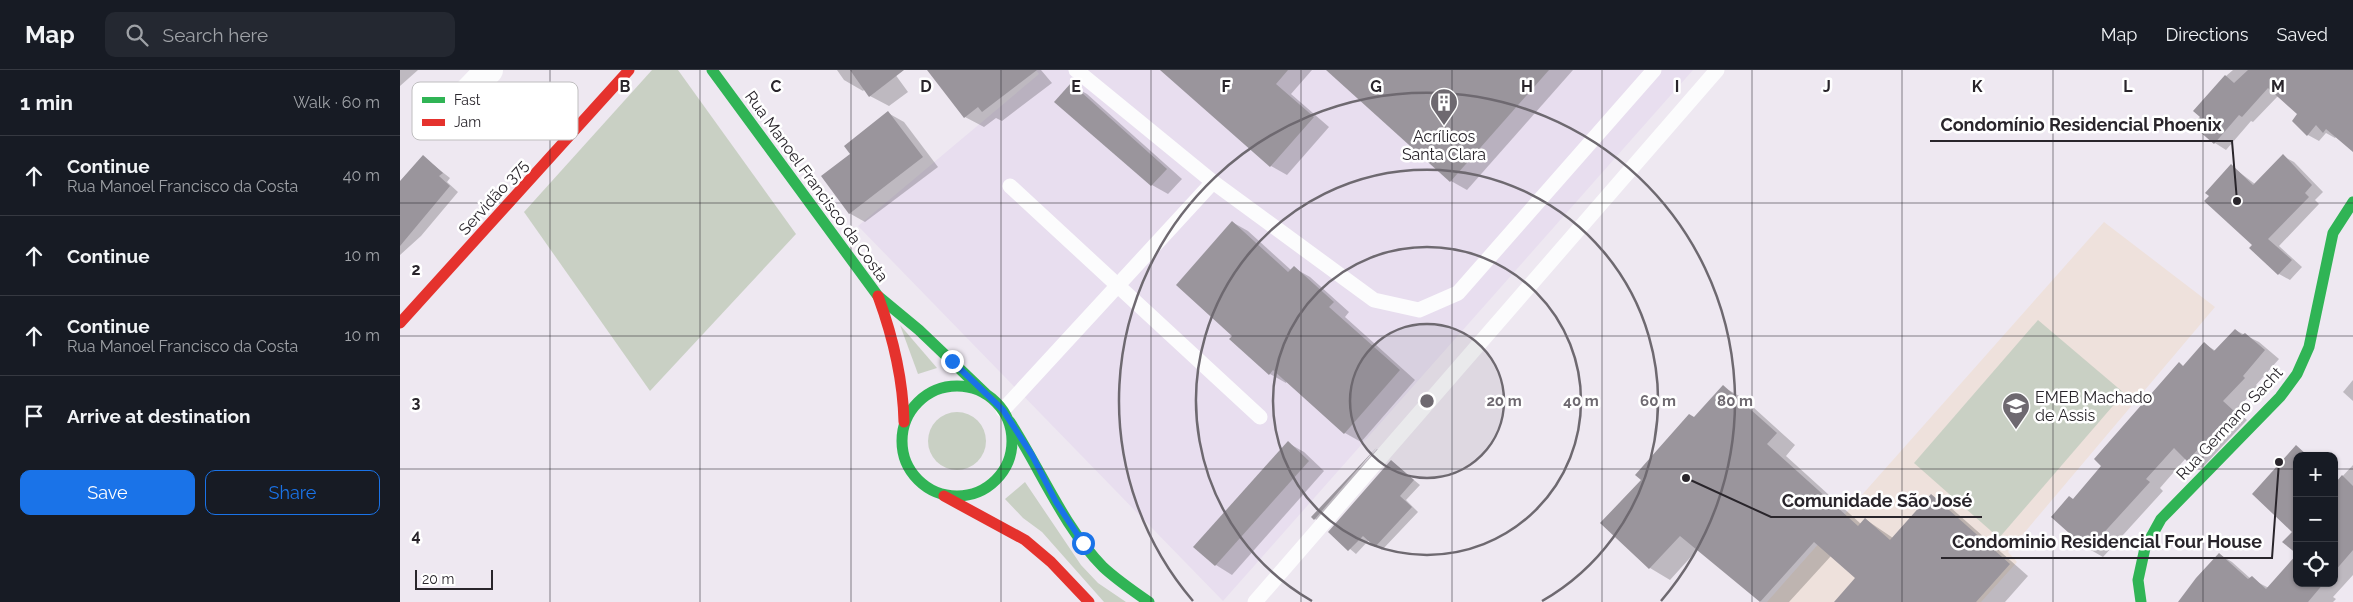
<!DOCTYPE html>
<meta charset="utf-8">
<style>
:root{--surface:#171b24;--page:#242831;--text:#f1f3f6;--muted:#9ea1a6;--line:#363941;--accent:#1a73e8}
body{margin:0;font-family:Raleway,sans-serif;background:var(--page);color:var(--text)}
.controls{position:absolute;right:15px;bottom:15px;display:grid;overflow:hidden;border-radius:10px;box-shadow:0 1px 4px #0004}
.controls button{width:45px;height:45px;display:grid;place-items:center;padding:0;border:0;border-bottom:1px solid var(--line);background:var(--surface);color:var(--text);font:25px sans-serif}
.scale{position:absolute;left:15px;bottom:12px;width:78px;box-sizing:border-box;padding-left:5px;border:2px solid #29252b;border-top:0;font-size:14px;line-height:18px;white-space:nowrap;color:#29252b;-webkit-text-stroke:4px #fff;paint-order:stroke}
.stop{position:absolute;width:15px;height:15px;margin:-11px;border:4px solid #1a73e8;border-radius:50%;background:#fff}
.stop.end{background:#1a73e8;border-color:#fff;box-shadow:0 1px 5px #0008}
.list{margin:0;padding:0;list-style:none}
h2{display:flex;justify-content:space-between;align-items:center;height:65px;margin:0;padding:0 20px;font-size:21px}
h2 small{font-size:16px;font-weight:400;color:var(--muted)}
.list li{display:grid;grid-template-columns:32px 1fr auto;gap:15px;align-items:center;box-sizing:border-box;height:80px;padding:0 20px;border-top:1px solid var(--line)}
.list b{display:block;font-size:19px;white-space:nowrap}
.list p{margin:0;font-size:16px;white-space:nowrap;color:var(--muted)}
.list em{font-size:16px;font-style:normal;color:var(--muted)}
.actions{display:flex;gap:10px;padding:15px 20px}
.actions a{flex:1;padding:11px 0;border:1px solid var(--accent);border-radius:10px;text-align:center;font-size:18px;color:var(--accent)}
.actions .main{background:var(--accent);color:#fff}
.icon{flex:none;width:28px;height:28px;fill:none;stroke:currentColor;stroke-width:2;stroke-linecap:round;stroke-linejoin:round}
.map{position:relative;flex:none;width:1953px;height:532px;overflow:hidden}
header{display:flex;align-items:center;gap:30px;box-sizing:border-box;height:70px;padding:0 25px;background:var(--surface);border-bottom:1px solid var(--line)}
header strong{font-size:24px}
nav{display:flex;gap:28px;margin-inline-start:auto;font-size:18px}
.search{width:350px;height:45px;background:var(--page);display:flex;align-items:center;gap:12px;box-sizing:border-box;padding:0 18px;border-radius:10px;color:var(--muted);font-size:19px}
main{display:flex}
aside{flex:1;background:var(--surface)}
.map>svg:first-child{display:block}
</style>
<header>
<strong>Map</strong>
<div class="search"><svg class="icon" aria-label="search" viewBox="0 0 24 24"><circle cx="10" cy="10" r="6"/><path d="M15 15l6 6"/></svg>Search here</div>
<nav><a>Map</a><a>Directions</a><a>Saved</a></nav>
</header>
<main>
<aside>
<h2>1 min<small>Walk · 60 m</small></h2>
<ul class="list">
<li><svg class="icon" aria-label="ahead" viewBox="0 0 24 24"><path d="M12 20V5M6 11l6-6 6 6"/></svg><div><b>Continue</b><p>Rua Manoel Francisco da Costa</p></div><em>40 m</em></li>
<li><svg class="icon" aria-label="ahead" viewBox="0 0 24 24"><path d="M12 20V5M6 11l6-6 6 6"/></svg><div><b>Continue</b></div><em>10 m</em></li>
<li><svg class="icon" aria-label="ahead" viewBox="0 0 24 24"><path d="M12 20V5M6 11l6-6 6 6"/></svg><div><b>Continue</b><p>Rua Manoel Francisco da Costa</p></div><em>10 m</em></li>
<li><svg class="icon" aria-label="arrive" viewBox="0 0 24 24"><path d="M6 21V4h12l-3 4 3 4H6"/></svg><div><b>Arrive at destination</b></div></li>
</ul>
<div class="actions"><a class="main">Save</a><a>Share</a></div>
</aside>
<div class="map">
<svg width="1953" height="532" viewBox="0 0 1953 532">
<rect width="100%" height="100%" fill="#eee8f1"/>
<!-- built -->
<polygon fill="#e8deef" points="636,0 1293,0 823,531 458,156 639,4"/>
<!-- education -->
<polygon fill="#eee1dc" points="1704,152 1815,237 1608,482 1617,492 1581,532 1367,532"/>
<!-- green -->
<g fill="#c9d0c4">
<polygon points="252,0 278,0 396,164 250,321 124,142"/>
<polygon points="1638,250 1724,323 1599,468 1514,393"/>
<polygon points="500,255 537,298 518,304"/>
<circle cx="557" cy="371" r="29"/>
<polygon points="625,412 681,495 698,513 726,532 704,532 642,462 623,448 605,429"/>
</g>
<!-- shadow -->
<g fill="#0003">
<polygon points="0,0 18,0 0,16"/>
<polygon points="437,0 492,0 508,22 489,36 470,26 465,19 463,21 444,10"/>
<polygon points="529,0 641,0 652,13 602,51 596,48 584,57 565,47"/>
<polygon points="762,0 912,0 891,24 929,57 887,105 871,96"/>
<polygon points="928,0 1173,0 1067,120 1051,111"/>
<polygon points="1833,0 1953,0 1953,80 1936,67 1935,68 1926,63 1919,71 1908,65 1899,44 1878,26 1853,52 1851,51 1826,80 1815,73 1802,47 1826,6"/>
<polygon points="671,15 687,24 782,109 768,124 752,115 656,32"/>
<polygon points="488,43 504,52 538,97 465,152 449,143 452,84"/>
<polygon points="1883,86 1894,92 1923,122 1915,130 1919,134 1879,176 1902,197 1890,210 1879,204 1853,175 1831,96 1855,114"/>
<polygon points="23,87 50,108 47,112 58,122 21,166 0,185 0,113"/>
<polygon points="832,152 848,161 891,200 894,198 910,207 949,242 945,247 1015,310 961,372 945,363 887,311 886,313 870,304 834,265"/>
<polygon points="1835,260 1859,272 1879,289 1856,315 1858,317 1836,340 1847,350 1802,398 1786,388 1760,418 1763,421 1703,487 1689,479 1674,430 1703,396 1779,294 1784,297 1804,274 1816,281"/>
<polygon points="1953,310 1953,331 1943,322"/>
<polygon points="1323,317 1343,328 1395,375 1386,386 1461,454 1465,449 1493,468 1531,425 1550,437 1628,506 1605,532 1436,532 1456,508 1431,486 1389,532 1361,532 1298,479 1270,510 1250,498 1201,453 1243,410"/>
<polygon points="888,373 904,382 924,401 832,505 816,495 794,477"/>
<polygon points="977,379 982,381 920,452 915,449 913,447"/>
<polygon points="991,391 1020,415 1006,430 1018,442 982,480 969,470 956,484 930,462"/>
<polygon points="1953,395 1953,505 1933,527 1936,529 1933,532 1780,532 1819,484 1832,492 1851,509 1869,518 1897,513 1934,513 1934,406 1939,410"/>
</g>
<!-- building -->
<g fill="#9a959c">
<polygon points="450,0 504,0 469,27"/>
<polygon points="527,0 637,0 582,42 578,37 564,48"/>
<polygon points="760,0 888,0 876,14 914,47 870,97"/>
<polygon points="926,0 1149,0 1050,112"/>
<polygon points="1848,0 1953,0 1953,82 1926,59 1923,63 1916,55 1907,66 1892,51 1897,44 1868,18 1842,47 1839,45 1814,74 1792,55 1800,47 1793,41 1825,5 1834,13"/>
<polygon points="671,13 767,99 751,116 654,32"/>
<polygon points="488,41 523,87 449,144 421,106 450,84 444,76"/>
<polygon points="1883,84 1912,115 1905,123 1909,127 1868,169 1892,190 1878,205 1849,178 1852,175 1804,131 1809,126 1805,123 1831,94 1853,115"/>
<polygon points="23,85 43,103 39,106 50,116 0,176 0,111"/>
<polygon points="832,151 888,202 894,196 934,232 929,237 1000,300 944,364 873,300 869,305 829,269 832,266 776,215"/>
<polygon points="1835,259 1842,265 1845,263 1865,280 1843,306 1845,308 1823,331 1834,341 1787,391 1774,378 1746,409 1750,412 1688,480 1651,447 1669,426 1673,429 1701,396 1694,389 1779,292 1783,296 1804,272 1814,281"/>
<polygon points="1323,315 1377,363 1367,374 1458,456 1465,448 1490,470 1531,424 1610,494 1576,532 1434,532 1455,508 1414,472 1360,532 1280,466 1249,499 1200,453 1241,410 1235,405 1289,344 1294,347"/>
<polygon points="888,371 909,391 815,496 793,477"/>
<polygon points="1896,375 1908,386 1897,386 1897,513 1924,513 1908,532 1778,532 1796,508 1819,483 1848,509 1852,506 1866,519 1897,484 1882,472 1892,462 1852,424"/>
<polygon points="977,377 914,450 911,447"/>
<polygon points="991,390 1014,410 1000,426 1012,437 975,477 963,466 948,481 928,462"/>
<polygon points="1942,405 1953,416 1953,480 1934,502 1934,409 1937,411"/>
</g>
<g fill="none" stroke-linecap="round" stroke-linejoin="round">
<!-- lane -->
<g stroke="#fcfcfd" stroke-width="15">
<polyline points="676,0 813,112 974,230 1019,240 1058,223 1254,0"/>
<polyline points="610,116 860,347"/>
<polyline points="603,340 813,112"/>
<polyline points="855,532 1317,0"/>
</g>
<!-- street -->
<polyline stroke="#fcfcfd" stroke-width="28" points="43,48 89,0"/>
<!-- fast -->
<g stroke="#30b455" stroke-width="11">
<polyline points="312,0 478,226 519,260 585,323"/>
<circle cx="557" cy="371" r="55"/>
<path d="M610,352c31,48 53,104 93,145 14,13 30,24 46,35"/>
<polyline points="1741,532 1738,510 1745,478 1761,449 1880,327 1897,304 1909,277 1933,163 1953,132"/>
</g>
<!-- jam -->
<g stroke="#e5322d" stroke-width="11">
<path d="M478,226c15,41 25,82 26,126"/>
<polyline points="0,253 229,0"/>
<polyline points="544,426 625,470 651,492 689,532"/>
</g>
</g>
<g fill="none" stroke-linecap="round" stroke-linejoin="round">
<!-- route -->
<polyline stroke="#1a73e8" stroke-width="6" points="552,291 603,340 632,385 656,432 683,473"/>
</g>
<!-- grid -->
<path fill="none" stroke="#29252b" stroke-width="1" stroke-opacity="0.55" d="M150,0v532M300,0v532M451,0v532M601,0v532M751,0v532M901,0v532M1052,0v532M1202,0v532M1352,0v532M1502,0v532M1653,0v532M1803,0v532M0,133h1953M0,266h1953M0,399h1897M1934,399h19"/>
<!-- distance rings -->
<circle cx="1027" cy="331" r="77" fill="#6e6970" fill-opacity=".12"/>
<g fill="none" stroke="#6e6970" stroke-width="2.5">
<circle cx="1027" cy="331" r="77"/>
<circle cx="1027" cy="331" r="154"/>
<path d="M912 531A231 231 0 1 1 1142 531"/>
<path d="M793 531A308 308 0 1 1 1261 531"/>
</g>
<!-- icons -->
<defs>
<g id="building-pin" transform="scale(1.4375)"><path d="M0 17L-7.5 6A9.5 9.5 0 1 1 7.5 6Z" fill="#6e6970" stroke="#fff"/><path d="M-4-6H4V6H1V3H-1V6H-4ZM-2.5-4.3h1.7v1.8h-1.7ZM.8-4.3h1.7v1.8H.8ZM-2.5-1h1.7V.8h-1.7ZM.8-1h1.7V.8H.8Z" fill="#fff"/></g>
<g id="school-pin" transform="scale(1.4375)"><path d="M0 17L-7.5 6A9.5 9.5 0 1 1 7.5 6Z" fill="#6e6970" stroke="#fff"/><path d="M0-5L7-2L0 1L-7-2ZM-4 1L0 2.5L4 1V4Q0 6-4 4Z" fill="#fff"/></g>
</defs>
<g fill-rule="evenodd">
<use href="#building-pin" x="1044" y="32"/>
<use href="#school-pin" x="1616" y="336"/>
</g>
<g text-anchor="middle" stroke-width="5" stroke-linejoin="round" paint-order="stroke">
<!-- poi labels -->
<g font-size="16" fill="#29252b" stroke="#fff">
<text x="1044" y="72">Acrílicos<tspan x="1044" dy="18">Santa Clara</tspan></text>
<text x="1635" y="333" text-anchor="start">EMEB Machado<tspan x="1635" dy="18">de Assis</tspan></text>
</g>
<!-- street labels -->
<g font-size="16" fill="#29252b" stroke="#fff">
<text transform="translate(417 116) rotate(54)" y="6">Rua Manoel Francisco da Costa</text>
<text transform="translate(93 127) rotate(-48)" y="6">Servidão 375</text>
<text transform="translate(1829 353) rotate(-47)" y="6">Rua Germano Sacht</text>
</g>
</g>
<!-- legend -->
<rect x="12" y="12" width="166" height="58" rx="8" fill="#fff" stroke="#bfbebf" stroke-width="1"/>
<rect x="22" y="27" width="23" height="6" fill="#30b455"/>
<rect x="22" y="49" width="23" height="7" fill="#e5322d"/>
<g font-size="14" fill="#29252b">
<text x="54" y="35">Fast</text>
<text x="54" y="57">Jam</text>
</g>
<g font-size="16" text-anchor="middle" font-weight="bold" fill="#29252b" stroke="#fff" stroke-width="5" stroke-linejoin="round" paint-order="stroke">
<text x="225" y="22">B</text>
<text x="376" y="22">C</text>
<text x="526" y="22">D</text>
<text x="676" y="22">E</text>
<text x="826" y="22">F</text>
<text x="976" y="22">G</text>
<text x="1127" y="22">H</text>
<text x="1277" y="22">I</text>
<text x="1427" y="22">J</text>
<text x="1577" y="22">K</text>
<text x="1728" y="22">L</text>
<text x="1878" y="22">M</text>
<text x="16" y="205">2</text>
<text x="16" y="338">3</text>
<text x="16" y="471">4</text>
</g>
<circle cx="1027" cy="331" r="8" fill="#6e6970" stroke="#fff" stroke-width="2.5"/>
<g font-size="15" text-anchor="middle" font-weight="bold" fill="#6e6970" stroke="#fff" stroke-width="5" stroke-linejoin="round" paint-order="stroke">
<text x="1104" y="336">20 m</text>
<text x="1181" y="336">40 m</text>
<text x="1258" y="336">60 m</text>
<text x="1335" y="336">80 m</text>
</g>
<!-- callouts -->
<path fill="none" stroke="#29252b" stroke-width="2" d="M1837 131L1832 71H1530M1286 408L1371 447H1582M1879 392L1872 488H1541"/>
<g fill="#29252b" stroke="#fff" stroke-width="2">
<circle cx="1837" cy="131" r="5"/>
<circle cx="1286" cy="408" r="5"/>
<circle cx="1879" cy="392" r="5"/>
</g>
<g font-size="18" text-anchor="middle" font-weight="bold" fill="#29252b" stroke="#fff" stroke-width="5" stroke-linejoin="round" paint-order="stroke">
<text x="1681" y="61">Condomínio Residencial Phoenix</text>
<text x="1477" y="437">Comunidade São José</text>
<text x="1707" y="478">Condominio Residencial Four House</text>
</g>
</svg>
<div class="controls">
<button>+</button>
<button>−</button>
<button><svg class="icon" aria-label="locate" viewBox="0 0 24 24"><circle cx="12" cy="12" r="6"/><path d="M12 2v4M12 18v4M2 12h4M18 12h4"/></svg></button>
</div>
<div class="scale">20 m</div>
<div class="stop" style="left:683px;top:473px"></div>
<div class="stop end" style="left:552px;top:291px"></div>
</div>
</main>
